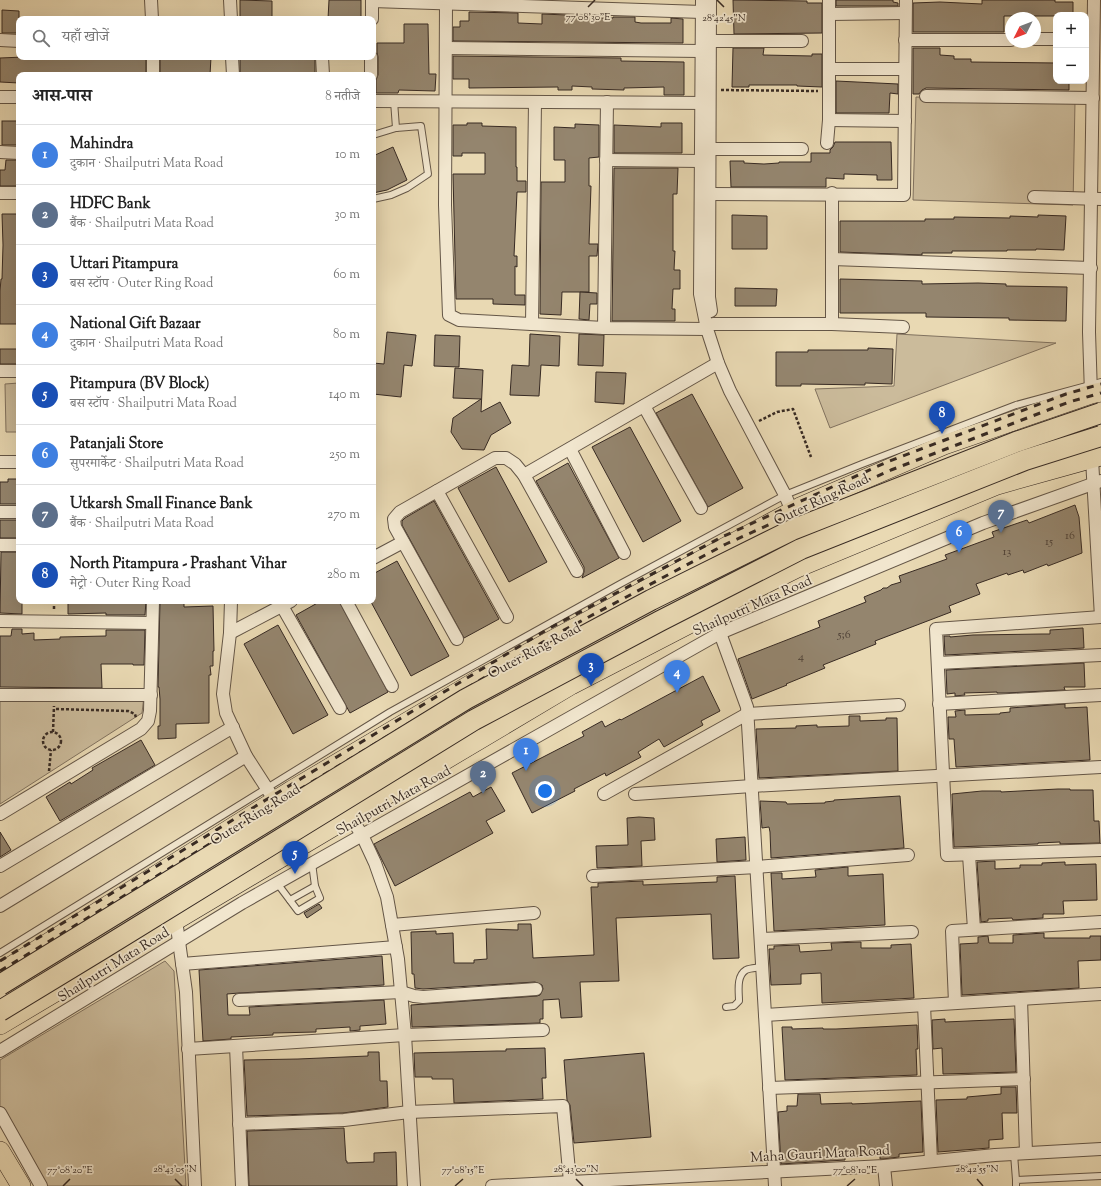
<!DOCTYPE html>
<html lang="hi">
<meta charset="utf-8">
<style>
:root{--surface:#fff;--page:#f2f2f2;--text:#222;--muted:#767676;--line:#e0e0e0;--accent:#0f766e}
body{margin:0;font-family:"Sorts Mill Goudy","Noto Serif Devanagari",serif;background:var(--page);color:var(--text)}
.controls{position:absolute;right:12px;top:12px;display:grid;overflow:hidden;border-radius:8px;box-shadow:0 4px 16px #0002}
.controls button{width:36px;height:36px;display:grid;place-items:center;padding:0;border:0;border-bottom:1px solid var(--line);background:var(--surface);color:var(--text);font:20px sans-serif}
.compass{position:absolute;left:1005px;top:12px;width:36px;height:36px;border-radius:50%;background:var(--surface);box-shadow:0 4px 16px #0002;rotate:228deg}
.you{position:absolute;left:545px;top:791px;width:14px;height:14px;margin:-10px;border:3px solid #fff;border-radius:50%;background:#1a73e8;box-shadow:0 0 0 6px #1a73e833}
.badge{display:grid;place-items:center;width:26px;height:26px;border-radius:50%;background:var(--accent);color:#fff;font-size:13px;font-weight:700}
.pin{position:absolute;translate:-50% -33px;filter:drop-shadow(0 1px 2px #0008)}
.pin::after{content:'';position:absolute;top:21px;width:14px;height:12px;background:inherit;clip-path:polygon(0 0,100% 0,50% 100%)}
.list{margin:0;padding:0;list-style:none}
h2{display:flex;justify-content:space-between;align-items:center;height:52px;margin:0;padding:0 16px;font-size:17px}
h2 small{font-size:13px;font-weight:400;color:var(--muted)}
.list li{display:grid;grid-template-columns:26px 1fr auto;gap:12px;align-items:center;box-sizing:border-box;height:60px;padding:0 16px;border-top:1px solid var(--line)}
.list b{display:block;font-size:15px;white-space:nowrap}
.list p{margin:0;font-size:13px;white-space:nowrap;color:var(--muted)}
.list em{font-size:13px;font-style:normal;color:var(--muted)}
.icon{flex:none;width:22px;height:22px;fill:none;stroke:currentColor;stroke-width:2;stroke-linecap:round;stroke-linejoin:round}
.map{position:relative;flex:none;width:1101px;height:1186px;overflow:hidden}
.search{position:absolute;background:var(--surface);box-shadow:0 4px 16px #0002;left:16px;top:16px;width:360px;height:44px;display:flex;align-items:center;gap:10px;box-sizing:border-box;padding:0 14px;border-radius:8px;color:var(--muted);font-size:15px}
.panel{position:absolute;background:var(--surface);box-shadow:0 4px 16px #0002;left:16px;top:72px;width:360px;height:532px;border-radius:8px}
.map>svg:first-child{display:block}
</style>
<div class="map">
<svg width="1101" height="1186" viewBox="0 0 1101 1186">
<rect width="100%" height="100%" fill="#e9d9b3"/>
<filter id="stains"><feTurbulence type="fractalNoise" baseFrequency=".005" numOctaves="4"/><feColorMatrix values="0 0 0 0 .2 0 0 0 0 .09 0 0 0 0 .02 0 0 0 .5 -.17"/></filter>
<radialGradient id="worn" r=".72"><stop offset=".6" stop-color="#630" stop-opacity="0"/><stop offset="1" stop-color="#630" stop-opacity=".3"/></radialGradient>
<!-- green -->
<g fill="#cbbb9b" stroke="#81725f">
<polygon points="916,97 1075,102 1073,205 913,200"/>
<polygon points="897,334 1056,343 830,428 815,389 894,386"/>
<polygon points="19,383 19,432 6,432 5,384"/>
<polygon points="0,696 144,696 142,713 0,804"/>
<polygon points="165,961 174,971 186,1186 42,1186 0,1113 0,1060"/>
</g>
<!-- building -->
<g fill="#94856e" stroke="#372a23">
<polygon points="240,0 272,1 272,19 240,19"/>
<polygon points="329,0 361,0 361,19 328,19"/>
<polygon points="733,0 807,1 807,3 822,3 822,33 734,34"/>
<polygon points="836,0 893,0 893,2 898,3 898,6 836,6"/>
<polygon points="982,0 1055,0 1055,2 1073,2 1073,15 1056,15 1056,16 1004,16 1004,32 913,32 913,3 940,2 982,4"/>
<polygon points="2,10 19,11 19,33 2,33"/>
<polygon points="469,12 518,13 518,23 542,24 542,14 592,16 592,18 613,18 613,17 635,17 635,22 641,23 671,23 671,18 683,19 683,43 453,41 453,27 460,27 460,21 469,21"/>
<polygon points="404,24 428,24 429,74 436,74 435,91 399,90 398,93 376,93 376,80 378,75 378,57 377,52 377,43 404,43"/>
<polygon points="733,48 764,48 763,55 812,56 812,54 822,54 822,87 797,86 797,85 749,85 749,87 732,87"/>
<polygon points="913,48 940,48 940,55 954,56 954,59 971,59 971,62 1056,63 1056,81 1069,81 1069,90 926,88 922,90 919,94 913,94"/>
<polygon points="453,56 621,58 621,61 684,62 684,95 664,95 664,87 624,88 624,90 592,89 592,87 572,86 572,90 558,90 558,87 469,88 469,79 453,79"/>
<polygon points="24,57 146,57 146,75 19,75 19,83 0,82 0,58"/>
<polygon points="160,57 211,57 210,75 160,75"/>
<rect x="240" y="57" width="75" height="18"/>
<polygon points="836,81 898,84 898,94 890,93 889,113 836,113"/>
<rect x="2" y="121" width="16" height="24"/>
<polygon points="467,123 482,123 482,126 516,127 516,167 517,167 517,181 526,181 526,192 517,192 514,256 517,256 517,267 515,266 515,295 525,295 525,305 493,304 493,299 456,299 453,174 485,174 485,153 462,153 462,156 453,156 453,125 467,125"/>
<polygon points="661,123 682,123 682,153 614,153 614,125 661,127"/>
<polygon points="575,124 599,125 599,157 589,158 589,186 591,186 589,244 598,244 597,256 589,256 589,292 562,292 561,315 540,314 541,182 565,182 565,160 554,160 554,127 575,128"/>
<polygon points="835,142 891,142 892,180 877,180 877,175 844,174 844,179 826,178 826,187 731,187 730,161 744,161 744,163 764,164 779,163 779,162 811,162 811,153 830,153 830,150 833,147"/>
<polygon points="393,147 407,180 387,190 373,193 373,156"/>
<polygon points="6,160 17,160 17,166 19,166 19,186 0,186 0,170 5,170"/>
<polygon points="614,168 678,168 677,194 673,194 673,251 675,251 674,270 680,270 680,289 673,289 672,309 675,309 675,321 612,321"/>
<polygon points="2,214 19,214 19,324 0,324 0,291 1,279 2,279 3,245"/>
<polygon points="732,215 767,216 767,249 732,249"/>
<polygon points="1038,215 1066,216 1064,250 1036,249 1036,250 1007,250 1007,251 952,251 952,253 922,253 922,255 840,252 840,221 925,221 925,219 954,219 954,217 1010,218 1010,216 1038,217"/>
<polygon points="840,279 922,281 922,284 978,283 1006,284 1006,286 1067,287 1066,321 1009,320 1009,318 926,317 926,313 840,313"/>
<polygon points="735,288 777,289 776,306 735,306"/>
<polygon points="580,292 597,293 597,304 590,304 589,320 579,319"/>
<polygon points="387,332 416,335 412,366 404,365 401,397 373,394 373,363 384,364"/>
<polygon points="530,334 560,336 559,366 541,365 539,396 510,395 512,365 529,366"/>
<polygon points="579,334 604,335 603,366 578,365"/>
<polygon points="435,335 460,336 459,367 434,366"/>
<polygon points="868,348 893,349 892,384 865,383 865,385 801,384 801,386 776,386 776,352 808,352 808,350 868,350"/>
<rect x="0" y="349" width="19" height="15"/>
<polygon points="455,368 483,370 481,412 500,402 511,423 491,435 484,450 462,449 451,432 453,418 481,399 453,398"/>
<polygon points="596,372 626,373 624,404 595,402"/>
<polygon points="692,394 743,488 708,507 656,413"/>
<polygon points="630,427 681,521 643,542 592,447"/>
<polygon points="568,463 619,558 582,578 584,572 584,567 536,481"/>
<polygon points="496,467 547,562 509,582 458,488"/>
<polygon points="8,479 19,479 19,504 0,504 0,482 8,482"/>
<polygon points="434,501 499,619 464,638 402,525 402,521 405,518"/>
<polygon points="1075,505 1079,517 1082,553 1048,566 1047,564 1024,573 1023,570 1008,575 1007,573 976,584 980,594 949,606 951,612 875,641 876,644 823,665 825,668 786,684 787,685 752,699 738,659 820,627 818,621 866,602 864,597 881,590 883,588 887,588 891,585 901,582 899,576 947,559 945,555 994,537 992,532 1027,520 1029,523"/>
<rect x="0" y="520" width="19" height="18"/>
<polygon points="1,552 17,552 17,589 19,589 19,601 22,601 22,614 0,613"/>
<polygon points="397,561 449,656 411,676 371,602 373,601 373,574"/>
<polygon points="68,601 146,601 145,615 106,615 106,613 68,614"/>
<polygon points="160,601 184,601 184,607 213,606 214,651 213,651 213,666 210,666 211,675 209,675 209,723 176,724 176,738 158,739 158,726 160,726 160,699 159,687 158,687"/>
<polygon points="321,601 339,601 388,692 350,713 296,615"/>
<polygon points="278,625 328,715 293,734 244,644"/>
<polygon points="1083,628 1084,648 945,655 944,636 950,636 950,637 973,635 1042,634 1050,634 1050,630"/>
<polygon points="12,629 22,629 22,634 34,633 34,640 60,639 60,637 106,636 106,630 145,630 144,665 133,665 133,664 101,664 102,688 0,687 0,636 11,636"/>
<polygon points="1084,663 1085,687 1064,687 1065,690 1006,693 997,693 997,692 964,693 965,695 955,696 955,693 947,694 946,670"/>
<polygon points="703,676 720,711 701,721 703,725 664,747 659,739 638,752 641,757 606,776 605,773 574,789 575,791 532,813 512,773 584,736 582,732 602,721 605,727 620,719 621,720"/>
<polygon points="1065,704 1065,708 1087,707 1090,760 956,767 954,739 949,739 948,717 956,717 955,711 965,710 965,715 1000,714 1000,713 1010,712 1010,708"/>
<polygon points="849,716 860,716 860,721 886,720 886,718 897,718 898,771 759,778 756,729 796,728 796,726 817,725 817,727 849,726"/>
<polygon points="141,740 155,765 60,821 46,797 70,782 71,784 93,770 92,768"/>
<polygon points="491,787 505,811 486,821 493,833 395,886 374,844 470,792 473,797"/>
<polygon points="1058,789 1070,789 1070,790 1093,790 1094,821 1099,821 1100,843 1060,844 1060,842 1038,843 1038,844 954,847 952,794 982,791 1001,791 1001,792"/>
<polygon points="900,796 904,848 771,858 770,832 769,827 762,828 760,801 786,802 787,804 825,803 825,802 834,801 834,800"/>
<polygon points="639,817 654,818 655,840 641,841 642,866 597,868 596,846 628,845 627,818"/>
<polygon points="0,832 11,850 0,857"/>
<polygon points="745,837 746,860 717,862 716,839"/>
<polygon points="995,861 995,869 1020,868 1020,865 1042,865 1042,863 1065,862 1065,865 1096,864 1097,900 1063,901 1064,914 1043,914 1043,918 1013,920 1012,918 988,919 988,921 981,922 977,862"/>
<polygon points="848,867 848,876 883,874 885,925 774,931 771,873 782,873 782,879 816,877 815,870"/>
<polygon points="735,876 739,958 713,959 711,914 616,918 619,981 580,982 582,1017 561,1018 559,999 543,1000 543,1019 540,1019 540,1023 412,1027 411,1005 537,996 540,995 543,989 542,985 535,982 423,989 415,988 414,974 412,974 411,932 436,931 436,934 453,933 454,963 474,963 474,960 487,959 486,929 518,930 518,924 531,924 533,958 594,955 591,887 598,887 598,883 643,881 643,885 717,882 717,877"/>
<polygon points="319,904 322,908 307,918 304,913"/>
<polygon points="1044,933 1044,938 1090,938 1090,936 1101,936 1101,960 1078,961 1079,988 962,995 960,944 978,943 978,937 988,936 989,943 1013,943 1013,935"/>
<polygon points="861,942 861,948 891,948 891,945 911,944 914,998 822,1003 821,973 801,974 801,984 771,985 769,949 774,949 774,946 799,945 800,952 832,950 831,943"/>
<polygon points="382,956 384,985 239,993 227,994 228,1015 250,1015 249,1007 384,1000 386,1024 360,1026 360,1030 350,1031 350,1027 316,1029 316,1032 273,1033 273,1035 231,1037 231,1039 203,1041 199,970"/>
<polygon points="945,1019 945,1022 1014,1019 1016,1072 943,1074 942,1048 933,1049 932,1020"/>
<polygon points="917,1025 918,1049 916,1049 917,1075 785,1080 782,1027 792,1027 792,1029 823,1028 823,1029 836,1029"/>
<polygon points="545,1048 546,1078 542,1078 543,1099 454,1103 453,1079 432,1079 432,1077 415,1077 414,1053 497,1051 506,1051 506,1049"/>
<polygon points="368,1052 379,1052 380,1081 387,1081 388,1107 343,1113 247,1116 244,1060 298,1059 368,1056"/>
<polygon points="644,1053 651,1137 574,1143 570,1105 567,1100 564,1060"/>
<polygon points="1001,1087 1016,1087 1017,1113 1002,1113 1003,1139 989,1140 989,1148 938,1152 936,1100 967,1099 967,1097 1001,1094"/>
<polygon points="798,1094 820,1094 821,1104 852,1103 852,1104 921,1101 923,1152 899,1154 899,1157 883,1159 880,1159 880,1155 845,1157 845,1160 781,1164 778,1112 787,1111 787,1106 797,1106"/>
<polygon points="344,1128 346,1161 347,1161 347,1163 374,1162 374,1153 396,1152 397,1186 249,1186 247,1131"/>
</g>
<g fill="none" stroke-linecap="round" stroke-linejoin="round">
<!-- service casing -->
<g stroke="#645647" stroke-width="8">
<g id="service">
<polyline points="394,101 396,128"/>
<polyline points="373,135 396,128 421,126 428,174 407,188 391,195 373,199"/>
<polyline points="277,883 298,911 320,898 315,886 312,863"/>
<polyline points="290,900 315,886"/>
<polyline points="0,953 390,712 620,584 785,495 862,464 1016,405 1101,382"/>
<path d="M726,1007l8,-1 5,-5c0,-9 -3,-25 7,-31 4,-2 11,-2 16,-3"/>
<polyline points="1014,1154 1016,1180"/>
<polyline points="1016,1186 1016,1180 1101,1176"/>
</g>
</g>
<!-- minor casing -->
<g stroke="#645647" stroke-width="14">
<g id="minor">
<polyline points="151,0 152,19"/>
<polyline points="230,0 231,19"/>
<polyline points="702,0 700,294 707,329 718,363 730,391 785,495 792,511"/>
<polyline points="710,0 709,297 711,311"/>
<polyline points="372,1 702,12"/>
<polyline points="446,4 445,205 449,315 459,320 604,328 707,329"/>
<polyline points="830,14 905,13"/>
<polyline points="372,19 372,0"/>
<polyline points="1035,39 1056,39"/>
<polyline points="0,40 19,41"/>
<polyline points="905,40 1011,40"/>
<polyline points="711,41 802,41"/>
<polyline points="446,48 701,51"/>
<polyline points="153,57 153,75"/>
<polyline points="232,57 233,75"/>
<polyline points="322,57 323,75"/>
<polyline points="829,69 905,69"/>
<polyline points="371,75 371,57"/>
<polyline points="926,96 1093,98"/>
<polyline points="0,97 19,97"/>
<polyline points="373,101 708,103"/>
<polyline points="829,120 905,121"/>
<polyline points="827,143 829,120 829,0"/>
<polyline points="710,149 802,149"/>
<polyline points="0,152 19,153"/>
<polyline points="606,160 701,161"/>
<polyline points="0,193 19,193"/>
<polyline points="709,194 904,195 906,0"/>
<polyline points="1034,197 1101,199"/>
<polyline points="832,259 1091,268"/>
<polyline points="532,324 535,102"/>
<polyline points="713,324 832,324 903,327"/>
<polyline points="832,324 832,193"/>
<polyline points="604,328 607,102"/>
<polyline points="0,371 19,371"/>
<polyline points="1091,394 1089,332 1094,0"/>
<polyline points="644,406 701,508"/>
<polyline points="570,449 624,553"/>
<polyline points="1092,459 1101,617"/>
<polyline points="0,462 19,462"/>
<polyline points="524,475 718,363"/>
<polyline points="437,491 507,617"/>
<polyline points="0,512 19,512"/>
<polyline points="0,545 19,545"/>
<polyline points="373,558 403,542"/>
<polyline points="231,601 230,633 223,694 226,713 246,756 275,801"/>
<polyline points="346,601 392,686"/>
<polyline points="282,606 340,708"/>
<polyline points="714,611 720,633 747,707 775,1186"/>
<polyline points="1101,617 936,629 947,855 1101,850"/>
<polyline points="0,621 152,623"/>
<polyline points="230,633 291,601"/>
<polyline points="457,639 395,527 394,519 400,512 495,458 506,458 515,464 524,475 577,571"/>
<polyline points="938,663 1101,655"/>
<polyline points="0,695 151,695"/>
<polyline points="939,704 1101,695"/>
<polyline points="604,794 747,714 899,705"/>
<polyline points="635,794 752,786 1101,767"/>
<polyline points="0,814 141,729 148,721 150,711 153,601"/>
<polyline points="350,816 362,835 375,863 387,897 398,959 405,1035 414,1186"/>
<polyline points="969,855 974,929"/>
<polyline points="0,866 233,727"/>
<polyline points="593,876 757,867 908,855"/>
<polyline points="0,906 246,756"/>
<polyline points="176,920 186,992 195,1186"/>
<polyline points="392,925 534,913"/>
<polyline points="761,939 912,932"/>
<polyline points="182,964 396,947"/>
<polyline points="1021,999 1026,1153"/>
<polyline points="239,1000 401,992 414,996 423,997 536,989"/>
<polyline points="955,1003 952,931 1101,922"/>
<polyline points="924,1005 931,1161"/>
<polyline points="765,1015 1101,994"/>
<polyline points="236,1046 242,1186"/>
<polyline points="188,1049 405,1035 543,1030"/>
<polyline points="0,1051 242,903 720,633 983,523 1101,481"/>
<polyline points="769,1088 1024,1079"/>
<polyline points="0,1113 41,1186"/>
<polyline points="239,1124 344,1120 409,1112 563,1106 570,1182"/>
<polyline points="884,1166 886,1186"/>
<polyline points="492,1186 884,1166 995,1155 1101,1149"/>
</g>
</g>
<!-- primary casing -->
<g stroke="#372a23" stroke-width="20">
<g id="primary">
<polyline points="0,973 292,790 478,680 800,507 944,445 1091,394 1101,392"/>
<polyline points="0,1025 571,685 714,611 731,601 797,568 997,485 1101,456"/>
<polyline points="0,1151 21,1186"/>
</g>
</g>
<!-- path -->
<g stroke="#372a23" stroke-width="2.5" stroke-dasharray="3 2" stroke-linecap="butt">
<polyline points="721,90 818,91"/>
<polyline points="759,421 777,412 793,409 811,457"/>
<polyline points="54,601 54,610"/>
<polyline points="56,709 128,711 135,714 136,718"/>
<circle cx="52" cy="741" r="9"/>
<polyline points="53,732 54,706"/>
<polyline points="49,771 51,750"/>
</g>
<!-- service -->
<use href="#service" stroke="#f1e6ce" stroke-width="6"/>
<!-- minor -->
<use href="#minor" stroke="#f1e6ce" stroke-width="12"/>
<!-- primary -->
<use href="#primary" stroke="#e9d9b3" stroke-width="19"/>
<!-- rail -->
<g stroke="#372a23" stroke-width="3" stroke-dasharray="7 7" stroke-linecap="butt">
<polyline points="0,961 548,629 722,537 887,462 1066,394 1101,384"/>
<polyline points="0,971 553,636 726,544 891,470 1069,402 1101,393"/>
</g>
<!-- trunk-bridge casing -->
<g stroke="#372a23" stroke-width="22" stroke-linecap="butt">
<g id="trunk-bridge">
<polyline points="0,985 466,699 651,600 792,530 1016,442 1101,413"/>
<polyline points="0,1011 102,949 474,720 660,621 801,549 1025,460 1101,436"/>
</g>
</g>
<!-- trunk-bridge -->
<use href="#trunk-bridge" stroke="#e9d9b3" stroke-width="20"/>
</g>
<!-- ticks -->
<path fill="none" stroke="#372a23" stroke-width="1.5" d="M717,0l7,7M588,7l7,-7M175,1179l7,7M576,1179l7,7M977,1179l6,7M63,1186l7,-7M455,1186l8,-7M847,1186l8,-7"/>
<g text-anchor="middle" stroke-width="3.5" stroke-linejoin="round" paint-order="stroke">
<!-- number labels -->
<g font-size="12" fill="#4e4136">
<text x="1070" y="539">16</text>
<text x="1049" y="545">15</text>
<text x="1007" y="555">13</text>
<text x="844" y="638">5;6</text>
<text x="801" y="660">4</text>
</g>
<!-- street labels -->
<g font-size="14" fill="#372a23" stroke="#f1e6ce">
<text transform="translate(821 499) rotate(-25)" y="5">Outer Ring Road</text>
<text transform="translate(752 605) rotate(-24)" y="5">Shailputri Mata Road</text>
<text transform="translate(534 650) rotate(-28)" y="5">Outer Ring Road</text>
<text transform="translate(393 800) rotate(-29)" y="5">Shailputri Mata Road</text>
<text transform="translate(255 814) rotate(-32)" y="5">Outer Ring Road</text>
<text transform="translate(113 964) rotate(-32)" y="5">Shailputri Mata Road</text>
<text transform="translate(820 1153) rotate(-3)" y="5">Maha Gauri Mata Road</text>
</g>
</g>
<g font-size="10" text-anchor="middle" fill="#372a23" stroke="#f1e6ce" stroke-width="3.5" stroke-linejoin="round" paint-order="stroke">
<text x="588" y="20">77°08'30"E</text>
<text x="724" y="21">28°42'45"N</text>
<text x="175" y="1172">28°43'05"N</text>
<text x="576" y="1172">28°43'00"N</text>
<text x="977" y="1172">28°42'55"N</text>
<text x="70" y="1173">77°08'20"E</text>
<text x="463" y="1173">77°08'15"E</text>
<text x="855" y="1173">77°08'10"E</text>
</g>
<rect width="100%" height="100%" filter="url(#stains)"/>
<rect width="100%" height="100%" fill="url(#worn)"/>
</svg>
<div class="controls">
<button>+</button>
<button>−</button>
</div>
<svg class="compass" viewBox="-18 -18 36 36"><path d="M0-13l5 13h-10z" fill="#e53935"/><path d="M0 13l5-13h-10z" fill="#767676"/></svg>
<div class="you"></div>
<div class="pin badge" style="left:526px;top:771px;background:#3f7fe0">1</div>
<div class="pin badge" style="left:483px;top:794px;background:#5c6f8a">2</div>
<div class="pin badge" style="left:591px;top:686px;background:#1a4fb4">3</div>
<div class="pin badge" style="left:677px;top:693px;background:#3f7fe0">4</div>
<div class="pin badge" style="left:295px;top:874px;background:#1a4fb4">5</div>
<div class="pin badge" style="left:959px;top:553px;background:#3f7fe0">6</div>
<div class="pin badge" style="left:1001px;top:533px;background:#5c6f8a">7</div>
<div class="pin badge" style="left:942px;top:434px;background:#1a4fb4">8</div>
<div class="search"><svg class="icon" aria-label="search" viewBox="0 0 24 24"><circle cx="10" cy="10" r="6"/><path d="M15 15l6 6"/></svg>यहाँ खोजें</div>
<section class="panel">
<h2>आस-पास<small>8 नतीजे</small></h2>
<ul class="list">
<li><span class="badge" style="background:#3f7fe0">1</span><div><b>Mahindra</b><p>दुकान · Shailputri Mata Road</p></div><em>10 m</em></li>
<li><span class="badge" style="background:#5c6f8a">2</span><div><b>HDFC Bank</b><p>बैंक · Shailputri Mata Road</p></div><em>30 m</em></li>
<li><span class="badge" style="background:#1a4fb4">3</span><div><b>Uttari Pitampura</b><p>बस स्टॉप · Outer Ring Road</p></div><em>60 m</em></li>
<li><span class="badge" style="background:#3f7fe0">4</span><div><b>National Gift Bazaar</b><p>दुकान · Shailputri Mata Road</p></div><em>80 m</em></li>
<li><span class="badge" style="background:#1a4fb4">5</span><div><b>Pitampura (BV Block)</b><p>बस स्टॉप · Shailputri Mata Road</p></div><em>140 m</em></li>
<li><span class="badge" style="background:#3f7fe0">6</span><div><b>Patanjali Store</b><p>सुपरमार्केट · Shailputri Mata Road</p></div><em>250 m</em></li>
<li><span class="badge" style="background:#5c6f8a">7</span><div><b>Utkarsh Small Finance Bank</b><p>बैंक · Shailputri Mata Road</p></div><em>270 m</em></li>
<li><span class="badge" style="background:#1a4fb4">8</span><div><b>North Pitampura - Prashant Vihar</b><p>मेट्रो · Outer Ring Road</p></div><em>280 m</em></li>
</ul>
</section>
</div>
